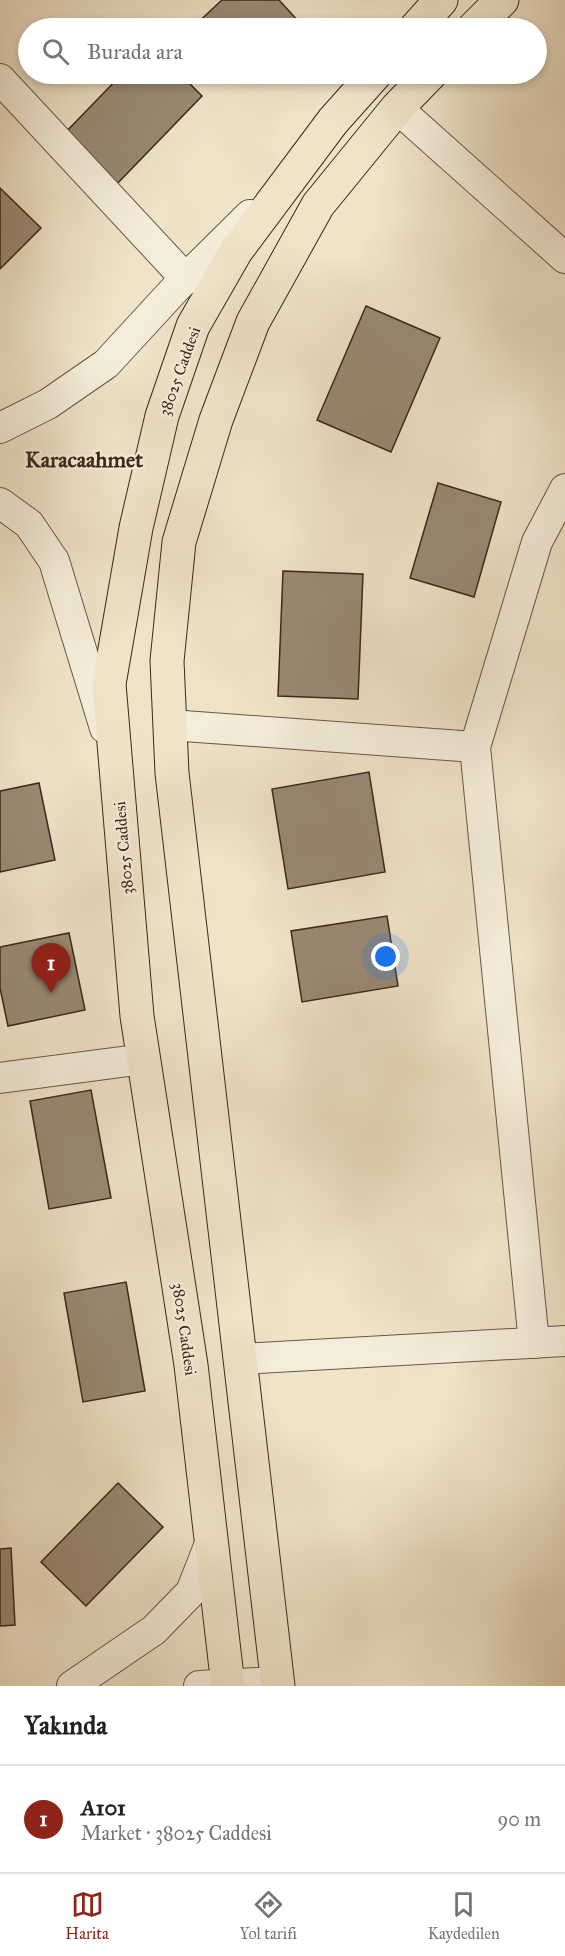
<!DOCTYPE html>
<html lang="tr">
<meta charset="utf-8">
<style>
:root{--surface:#fff;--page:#f2f2f2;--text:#202124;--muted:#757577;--line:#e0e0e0;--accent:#8f2418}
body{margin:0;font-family:"IM FELL Great Primer",serif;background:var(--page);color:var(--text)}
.you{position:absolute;left:386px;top:957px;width:21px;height:21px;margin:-15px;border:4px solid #fff;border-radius:50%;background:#1a73e8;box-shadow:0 0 0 9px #1a73e833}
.badge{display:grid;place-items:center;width:39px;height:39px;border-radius:50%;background:var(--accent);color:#fff;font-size:20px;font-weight:700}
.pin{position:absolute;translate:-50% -50px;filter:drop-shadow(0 2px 3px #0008)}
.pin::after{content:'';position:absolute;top:32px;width:21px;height:18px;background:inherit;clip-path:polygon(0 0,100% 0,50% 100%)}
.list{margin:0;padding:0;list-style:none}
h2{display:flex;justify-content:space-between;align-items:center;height:78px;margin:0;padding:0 24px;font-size:26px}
h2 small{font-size:20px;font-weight:400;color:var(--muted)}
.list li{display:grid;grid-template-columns:39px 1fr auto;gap:18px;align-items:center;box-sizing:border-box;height:108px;padding:0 24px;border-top:2px solid var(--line)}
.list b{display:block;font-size:22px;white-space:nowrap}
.list p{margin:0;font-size:20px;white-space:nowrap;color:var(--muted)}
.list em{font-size:20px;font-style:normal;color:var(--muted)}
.icon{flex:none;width:33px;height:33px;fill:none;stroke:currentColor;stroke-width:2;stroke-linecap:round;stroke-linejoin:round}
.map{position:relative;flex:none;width:565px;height:1686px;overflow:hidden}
.search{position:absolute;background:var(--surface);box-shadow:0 3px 9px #0003;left:18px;right:18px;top:18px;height:66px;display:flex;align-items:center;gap:15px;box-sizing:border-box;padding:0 21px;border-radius:33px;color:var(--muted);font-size:22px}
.sheet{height:186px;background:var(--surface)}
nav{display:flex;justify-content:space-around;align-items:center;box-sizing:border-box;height:84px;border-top:2px solid var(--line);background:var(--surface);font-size:16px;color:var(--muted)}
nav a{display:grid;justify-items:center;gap:3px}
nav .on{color:var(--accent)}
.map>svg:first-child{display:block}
</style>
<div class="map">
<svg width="565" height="1686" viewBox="0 0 565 1686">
<rect width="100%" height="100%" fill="#efe3c8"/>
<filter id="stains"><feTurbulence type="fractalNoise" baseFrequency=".00333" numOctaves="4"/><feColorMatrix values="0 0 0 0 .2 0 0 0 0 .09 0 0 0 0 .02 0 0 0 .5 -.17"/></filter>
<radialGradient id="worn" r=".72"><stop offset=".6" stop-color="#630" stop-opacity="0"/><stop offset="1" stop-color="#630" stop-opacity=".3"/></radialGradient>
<!-- building -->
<g fill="#998974" stroke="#3c271a" stroke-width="1.5">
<polygon points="222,0 279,0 299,22 292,28 194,28 193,27"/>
<polygon points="122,74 180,74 202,96 115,186 63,135"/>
<polygon points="0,188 41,228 0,269"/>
<polygon points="366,306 440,338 391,452 317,420"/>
<polygon points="438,483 501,502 474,597 410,578"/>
<polygon points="283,571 363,574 358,699 278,696"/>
<polygon points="369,772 385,872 288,889 272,789"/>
<polygon points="39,783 55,860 0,872 0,791"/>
<polygon points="387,916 398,986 302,1002 291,931"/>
<polygon points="69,933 85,1010 8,1026 0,988 0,947"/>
<polygon points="91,1090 111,1198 49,1209 30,1101"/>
<polygon points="126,1282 145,1391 83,1402 64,1293"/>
<polygon points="118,1483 163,1527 86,1606 41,1562"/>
<polygon points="11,1548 15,1625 0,1626 0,1549"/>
</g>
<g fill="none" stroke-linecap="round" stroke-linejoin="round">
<!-- minor casing -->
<g stroke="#695646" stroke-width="32">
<g id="minor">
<polyline points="0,79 186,279"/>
<polyline points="397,108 565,258"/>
<polyline points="0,428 48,404 106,364 176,288 250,215"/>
<polyline points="0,503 29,524 54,561 105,728"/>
<polyline points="170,725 475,747"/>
<polyline points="0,1078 144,1059"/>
<polyline points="534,1343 475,747 537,542 565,489"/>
<polyline points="240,1359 565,1341"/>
<polyline points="72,1686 154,1630 191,1592 211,1541"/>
<polyline points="199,1686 278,1682"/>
</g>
</g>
<!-- major casing -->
<g stroke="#3c271a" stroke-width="35">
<g id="major">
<polyline points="416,28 441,0"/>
<polyline points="474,28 502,0"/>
<polyline points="228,1686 191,1365 137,1016 109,684 136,528 162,416 193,326 236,251 333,121 375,74"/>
<polyline points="278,1686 172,773 167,661 179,542 216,420 253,322 318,205 397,108 430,74"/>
</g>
</g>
<!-- minor -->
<use href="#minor" stroke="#f5eddb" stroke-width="30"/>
<!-- major -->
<use href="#major" stroke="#efe3c8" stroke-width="33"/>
</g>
<g text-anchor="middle" stroke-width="4.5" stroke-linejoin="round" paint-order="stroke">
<!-- street labels -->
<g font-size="16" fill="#3c271a" stroke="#f5eddb">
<text transform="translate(179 371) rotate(-70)" y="6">38025 Caddesi</text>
<text transform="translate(123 848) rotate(-95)" y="6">38025 Caddesi</text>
<text transform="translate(185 1329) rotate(82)" y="6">38025 Caddesi</text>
</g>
<!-- district labels -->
<g font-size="22" font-weight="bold" fill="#3c271a" stroke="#f5eddb">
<text x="84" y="467">Karacaahmet</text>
</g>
</g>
<rect width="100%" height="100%" filter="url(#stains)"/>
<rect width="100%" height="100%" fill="url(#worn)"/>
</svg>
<div class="you"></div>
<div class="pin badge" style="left:51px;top:993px">1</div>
<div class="search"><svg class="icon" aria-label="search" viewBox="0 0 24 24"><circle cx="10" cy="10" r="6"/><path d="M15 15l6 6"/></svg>Burada ara</div>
</div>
<section class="sheet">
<h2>Yakında<small></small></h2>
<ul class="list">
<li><span class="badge">1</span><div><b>A101</b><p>Market · 38025 Caddesi</p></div><em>90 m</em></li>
</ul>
</section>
<nav>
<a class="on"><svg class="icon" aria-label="map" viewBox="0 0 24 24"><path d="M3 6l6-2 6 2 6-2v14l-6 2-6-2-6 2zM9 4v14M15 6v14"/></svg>Harita</a>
<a><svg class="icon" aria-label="directions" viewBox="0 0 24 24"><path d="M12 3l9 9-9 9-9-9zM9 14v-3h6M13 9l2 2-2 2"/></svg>Yol tarifi</a>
<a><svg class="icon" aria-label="saved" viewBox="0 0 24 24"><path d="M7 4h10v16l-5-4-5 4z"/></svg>Kaydedilen</a>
</nav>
